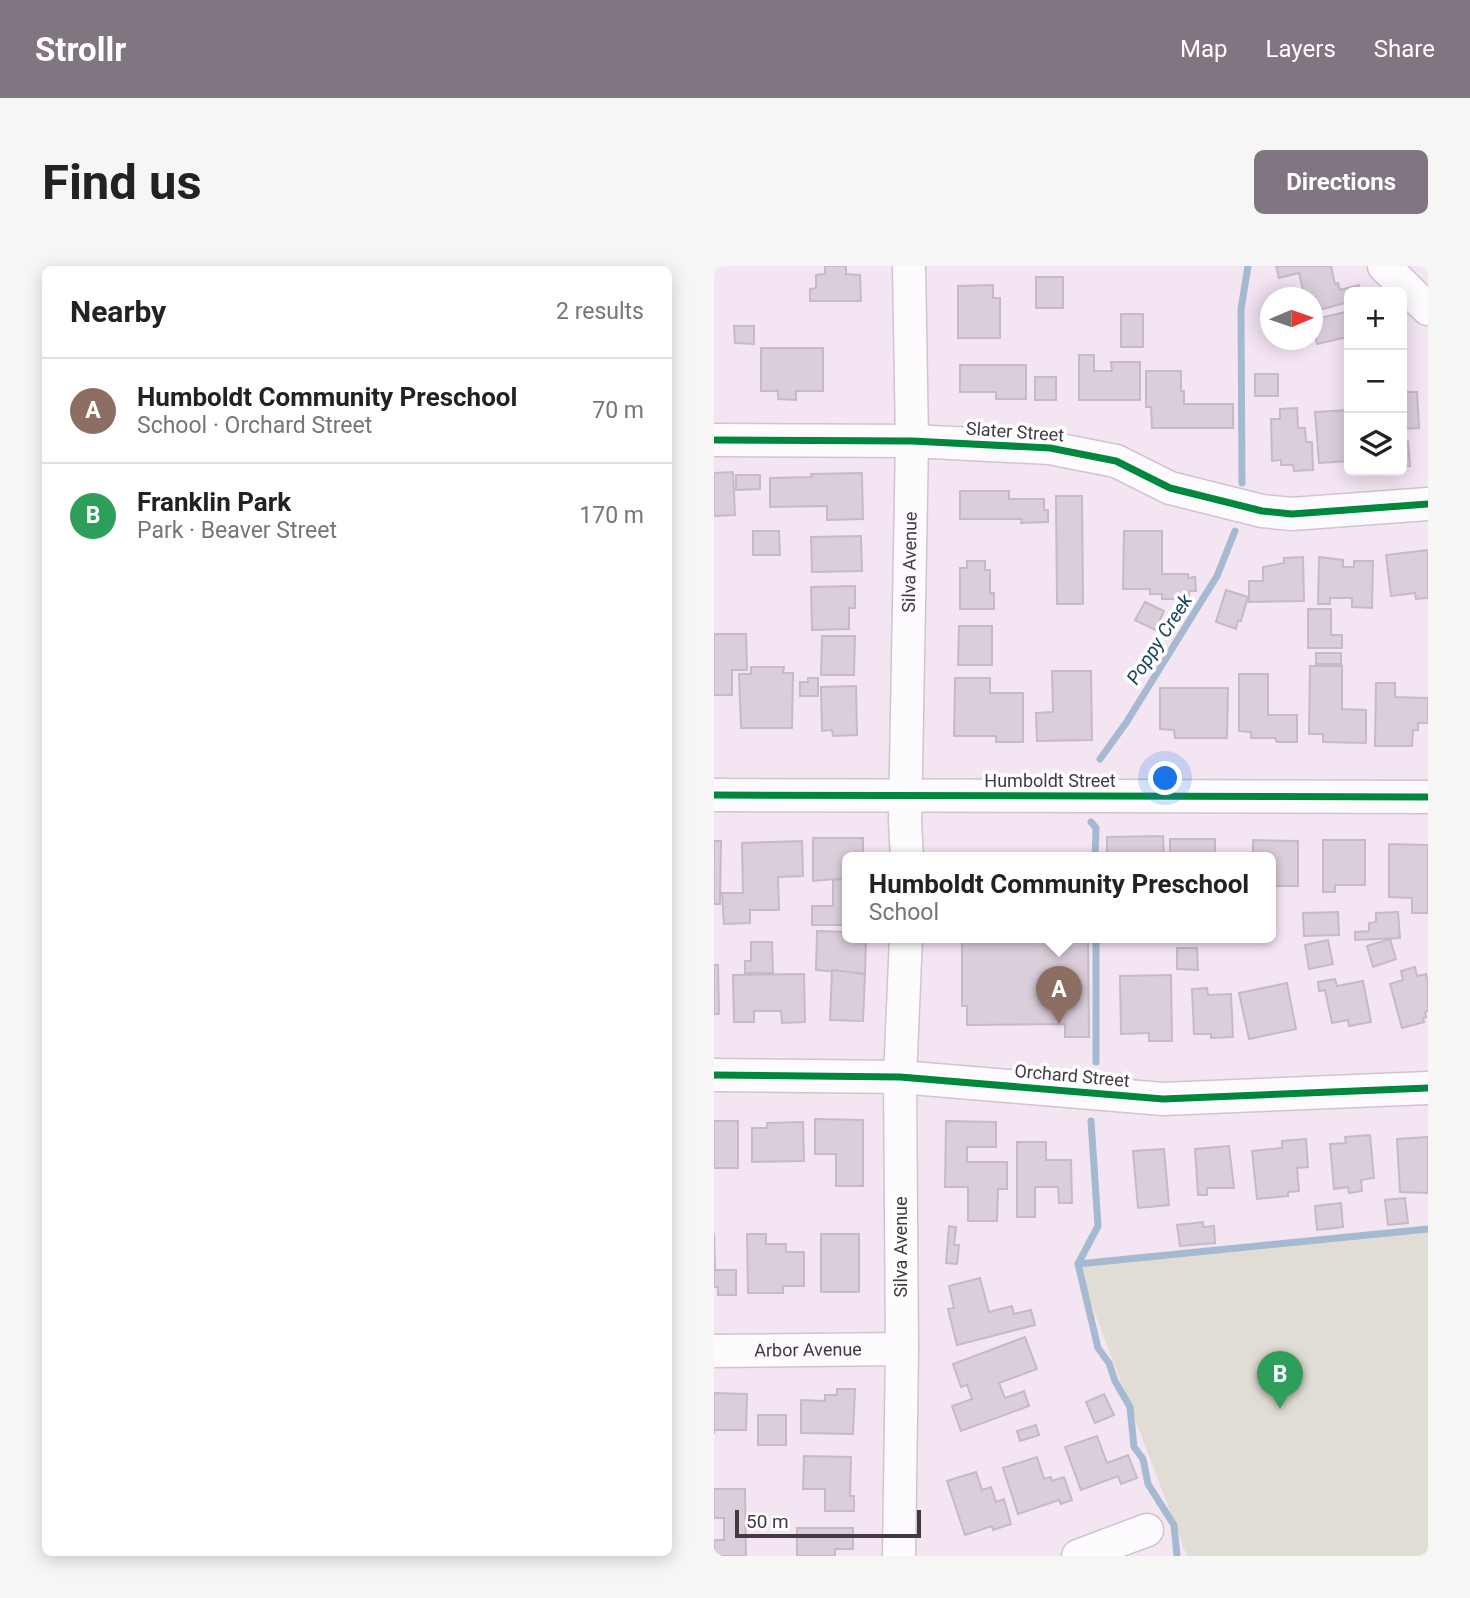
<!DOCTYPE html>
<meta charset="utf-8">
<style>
:root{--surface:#fff;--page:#f6f6f6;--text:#222;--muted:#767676;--line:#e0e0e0;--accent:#817581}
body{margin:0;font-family:Roboto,sans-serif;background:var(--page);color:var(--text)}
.controls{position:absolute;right:21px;top:21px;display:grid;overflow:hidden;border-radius:10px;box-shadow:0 4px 18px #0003}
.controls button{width:63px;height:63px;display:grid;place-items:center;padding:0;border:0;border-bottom:2px solid var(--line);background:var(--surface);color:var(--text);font:35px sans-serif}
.compass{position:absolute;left:546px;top:21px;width:63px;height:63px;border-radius:50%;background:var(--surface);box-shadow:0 4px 18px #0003;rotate:88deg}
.scale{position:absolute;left:21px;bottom:18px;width:186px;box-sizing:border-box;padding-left:7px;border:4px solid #433943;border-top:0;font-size:19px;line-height:24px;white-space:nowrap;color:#433943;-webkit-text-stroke:5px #fff;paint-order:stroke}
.you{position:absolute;left:452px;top:513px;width:24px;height:24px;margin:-18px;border:5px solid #fff;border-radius:50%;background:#1a73e8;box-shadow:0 0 0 10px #1a73e833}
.badge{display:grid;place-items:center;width:46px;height:46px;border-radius:50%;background:var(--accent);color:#fff;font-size:23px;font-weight:700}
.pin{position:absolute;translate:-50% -58px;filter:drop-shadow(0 2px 4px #0008)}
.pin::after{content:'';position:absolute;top:37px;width:24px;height:21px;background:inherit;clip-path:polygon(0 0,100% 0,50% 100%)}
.popup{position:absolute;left:128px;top:586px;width:434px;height:91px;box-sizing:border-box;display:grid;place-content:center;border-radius:10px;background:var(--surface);filter:drop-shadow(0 2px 5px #0005);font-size:23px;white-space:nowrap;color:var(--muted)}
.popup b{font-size:26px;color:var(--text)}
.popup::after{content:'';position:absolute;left:50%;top:100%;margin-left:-14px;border:14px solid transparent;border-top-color:var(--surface)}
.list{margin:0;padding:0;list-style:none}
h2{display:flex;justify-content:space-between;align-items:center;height:91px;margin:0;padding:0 28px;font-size:30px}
h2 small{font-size:23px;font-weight:400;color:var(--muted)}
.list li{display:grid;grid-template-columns:46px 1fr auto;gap:21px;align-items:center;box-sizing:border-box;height:105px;padding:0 28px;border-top:2px solid var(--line)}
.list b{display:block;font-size:26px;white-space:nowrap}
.list p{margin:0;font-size:23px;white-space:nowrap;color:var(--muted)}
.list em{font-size:23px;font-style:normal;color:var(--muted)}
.icon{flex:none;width:38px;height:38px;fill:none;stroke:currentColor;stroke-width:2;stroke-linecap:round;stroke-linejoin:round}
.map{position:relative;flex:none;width:714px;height:1290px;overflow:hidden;border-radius:10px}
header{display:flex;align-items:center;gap:42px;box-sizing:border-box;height:98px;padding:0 35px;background:var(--accent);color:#fff}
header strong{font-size:33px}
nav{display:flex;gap:38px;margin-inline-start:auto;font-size:24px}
.intro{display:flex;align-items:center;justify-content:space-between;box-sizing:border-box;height:168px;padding:0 42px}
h1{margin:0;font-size:49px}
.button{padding:18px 32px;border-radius:10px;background:var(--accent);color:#fff;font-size:24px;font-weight:700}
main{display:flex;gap:42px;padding:0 42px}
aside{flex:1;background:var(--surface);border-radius:10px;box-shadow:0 4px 18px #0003}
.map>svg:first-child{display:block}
</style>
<header>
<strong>Strollr</strong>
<nav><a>Map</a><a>Layers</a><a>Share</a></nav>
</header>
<div class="intro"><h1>Find us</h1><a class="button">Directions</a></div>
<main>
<aside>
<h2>Nearby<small>2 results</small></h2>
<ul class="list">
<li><span class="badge" style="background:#8d6e63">A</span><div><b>Humboldt Community Preschool</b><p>School · Orchard Street</p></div><em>70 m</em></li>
<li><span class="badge" style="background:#2e9e5b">B</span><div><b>Franklin Park</b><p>Park · Beaver Street</p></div><em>170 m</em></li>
</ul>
</aside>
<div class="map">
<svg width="714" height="1290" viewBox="0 0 714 1290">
<rect width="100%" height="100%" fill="#f4e5f3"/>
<!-- green -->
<polygon fill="#e1ddd4" points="714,962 714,1290 473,1290 361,995"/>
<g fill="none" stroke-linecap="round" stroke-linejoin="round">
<!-- stream -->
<g stroke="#a5bad1" stroke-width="7">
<polyline points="528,217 527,43 534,0"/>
<polyline points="386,493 412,457 503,310 521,265"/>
<polyline points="377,556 382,562 381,592"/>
<polyline points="382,796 382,672"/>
<polyline points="377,855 384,960 364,998 384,1082 395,1097 401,1115 416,1141 420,1181 429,1193 434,1218 460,1259 463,1290"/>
<polyline points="364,998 714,963"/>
</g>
</g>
<!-- building -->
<g fill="#daceda" stroke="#c5bac5" stroke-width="2">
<polygon points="111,0 132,0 132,8 146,9 147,35 96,35 96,23 102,22 102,9 111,8"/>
<polygon points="562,0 617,0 621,18 624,17 626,24 645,19 647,26 635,26 635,36 598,46 598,32 591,32 585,7 565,12"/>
<rect x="322" y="11" width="27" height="31"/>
<polygon points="279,19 279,32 286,32 286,72 244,72 244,20"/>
<polygon points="635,45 635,78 633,71 603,78 598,54"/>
<rect x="407" y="48" width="22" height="33"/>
<polygon points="20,60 40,60 40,78 21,77"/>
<polygon points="47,82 109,82 109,125 82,125 82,134 64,133 64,125 47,125"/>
<polygon points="365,89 380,89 380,105 398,105 397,96 426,96 426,134 365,134"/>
<polygon points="246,99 312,99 312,133 282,133 282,126 246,126"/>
<polygon points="432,105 467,105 467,125 470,125 470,138 519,138 519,162 438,162 437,141 432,141"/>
<rect x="541" y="108" width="23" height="22"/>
<rect x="321" y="111" width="21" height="23"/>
<polygon points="688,126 703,126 705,162 688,163"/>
<polygon points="583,142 584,162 591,162 592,176 598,176 599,204 580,205 579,199 567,199 567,194 558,195 557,153 566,153 566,143"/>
<polygon points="635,144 635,195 605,197 601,146"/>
<polygon points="688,175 694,175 696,200 688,201"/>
<polygon points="19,206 21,249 0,250 0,207"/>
<polygon points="148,207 149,253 113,254 113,240 56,241 56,212 98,211 97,208"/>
<polygon points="22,209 46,209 46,223 22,224"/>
<polygon points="246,225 295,225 295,233 330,233 330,244 334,244 334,256 307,257 308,253 246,253"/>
<polygon points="342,230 368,230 369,338 343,338"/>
<polygon points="39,265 65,265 66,289 39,289"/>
<polygon points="410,265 448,265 448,308 474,308 474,312 481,311 482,325 475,325 475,333 448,333 448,328 436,328 436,323 409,323"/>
<polygon points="147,270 148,305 98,306 97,271"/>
<polygon points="714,284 714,332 702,333 701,327 677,330 672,289"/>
<polygon points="589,291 590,335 535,336 535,315 549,315 549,301 570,297 570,292"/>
<polygon points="605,291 629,294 629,301 640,301 640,295 659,295 658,342 638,341 638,332 616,332 616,338 604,338"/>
<polygon points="253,295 271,295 271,304 276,304 276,327 280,327 280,343 246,343 246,302 253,302"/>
<polygon points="141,320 141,342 135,342 135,363 98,364 97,321"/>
<polygon points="512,324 534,331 527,355 524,354 522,363 502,356"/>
<polygon points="431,336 450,345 441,364 421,354"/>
<polygon points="594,343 617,343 617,369 628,369 628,382 594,382"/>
<polygon points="245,360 278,360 278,399 244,399"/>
<polygon points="0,368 32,368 33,404 18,404 18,429 0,429"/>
<polygon points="108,370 141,370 140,409 107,409"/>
<rect x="602" y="387" width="25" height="11"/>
<polygon points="596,400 628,400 628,443 652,444 652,477 609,476 609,468 595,468"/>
<polygon points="37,401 70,401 69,407 79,407 78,462 27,462 25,408 37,408"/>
<polygon points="338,405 377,405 378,474 323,475 322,447 339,446"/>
<polygon points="525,408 554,408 554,449 583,449 583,476 563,476 561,472 537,472 537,466 525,465"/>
<polygon points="94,412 104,412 104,430 86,430 86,416 94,416"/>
<polygon points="241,412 276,412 276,427 309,427 309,476 282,476 282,470 240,470"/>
<polygon points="662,417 681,417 681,431 714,432 714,457 704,457 704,464 699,464 698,480 661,480"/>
<polygon points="142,420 143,469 119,470 118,464 108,465 107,421"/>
<polygon points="446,422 514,422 513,472 461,472 460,464 446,463"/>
<polygon points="449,570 450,592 393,592 393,571"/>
<polygon points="99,572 149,572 149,592 133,592 133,612 99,615"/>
<rect x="456" y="573" width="45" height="19"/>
<polygon points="539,574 584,575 584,620 557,620 557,592 539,592"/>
<polygon points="609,574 651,574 651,619 621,619 621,626 609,626"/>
<polygon points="0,575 7,575 6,638 0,638"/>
<polygon points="88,575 89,610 64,611 65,644 36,644 36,657 10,658 8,627 29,627 28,577"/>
<polygon points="675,578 714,579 714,647 698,647 698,632 675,631"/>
<polygon points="133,612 133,659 98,659 98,640 119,640 119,614"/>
<polygon points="624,646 625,669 590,670 589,647"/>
<polygon points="684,646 686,672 641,674 641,666 655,665 655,657 662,656 662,647"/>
<polygon points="103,665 133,666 133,672 152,672 151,708 102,704"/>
<polygon points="248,672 374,672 375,771 351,771 351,758 253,759 253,740 248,740"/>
<polygon points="676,673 682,693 659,701 653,680"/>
<polygon points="614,674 619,698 595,703 591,679"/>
<polygon points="37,676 58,676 59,707 31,707 31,695 37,695"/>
<polygon points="463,682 483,682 484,704 463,703"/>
<polygon points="0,699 4,699 5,748 0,748"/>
<polygon points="701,701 703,710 712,708 714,717 714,745 711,746 712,751 709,752 710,756 688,762 676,718 689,714 687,705"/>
<polygon points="118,704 151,708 149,755 116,754"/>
<polygon points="90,708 91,756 68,757 67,745 40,745 40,756 20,756 19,709"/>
<polygon points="457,709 458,775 435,775 435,767 407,768 406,710"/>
<polygon points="621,713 623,720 649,715 657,756 635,760 634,754 618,757 611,724 605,725 604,716"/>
<polygon points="573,717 582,763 535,773 525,727"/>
<polygon points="493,722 494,729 517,728 519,771 497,772 497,768 480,768 478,723"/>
<polygon points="101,853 149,854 149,920 122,920 122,888 101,888"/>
<rect x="0" y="855" width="24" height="47"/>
<polygon points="232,855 282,856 282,881 253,881 253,896 293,896 293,923 284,923 283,955 254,955 254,921 231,921"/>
<polygon points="89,856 90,895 38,896 38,862 53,862 53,857"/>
<polygon points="656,869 660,912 647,914 648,925 635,927 634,921 620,923 616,878 632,877 631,871"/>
<polygon points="714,871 714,927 686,926 683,873"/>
<polygon points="592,873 594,901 583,902 585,925 574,926 574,930 543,933 538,885 568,882 568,875"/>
<polygon points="303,876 332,876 332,894 357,894 358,937 345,937 344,921 321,921 321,951 303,951"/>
<polygon points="515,880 520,922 493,922 493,929 484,929 481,883"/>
<polygon points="450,883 455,939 424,942 419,885"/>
<polygon points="691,932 694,957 674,959 671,934"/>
<polygon points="627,937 629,961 603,964 601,940"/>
<polygon points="489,956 489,961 500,960 501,977 466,980 463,959"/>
<polygon points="235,960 242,961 240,979 245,979 243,998 232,997"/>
<polygon points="0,967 1,1004 22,1004 22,1029 4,1029 4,1021 0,1021"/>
<polygon points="33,968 52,968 52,978 72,978 72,986 90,986 90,1020 69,1020 69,1027 34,1027"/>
<rect x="107" y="968" width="38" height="58"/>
<polygon points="266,1012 275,1046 298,1040 300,1048 317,1044 321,1059 243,1079 234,1043 240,1042 235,1020"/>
<polygon points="311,1071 323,1103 285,1117 291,1132 310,1125 315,1140 247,1165 238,1140 258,1133 253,1119 247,1121 239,1098"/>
<polygon points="123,1123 141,1123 139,1168 87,1167 87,1134 111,1135 111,1129 123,1129"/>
<polygon points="0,1127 33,1128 32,1164 0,1164 0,1168"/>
<polygon points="390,1128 400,1149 381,1157 372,1136"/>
<rect x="44" y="1149" width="28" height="30"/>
<polygon points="322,1159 325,1169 306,1175 303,1165"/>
<polygon points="383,1170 393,1197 414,1189 423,1212 407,1218 404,1210 367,1224 351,1181"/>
<polygon points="90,1190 137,1191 136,1230 140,1230 140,1245 111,1245 111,1223 89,1223"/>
<polygon points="323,1191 330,1213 337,1211 338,1215 350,1211 358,1234 347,1238 345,1234 304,1248 289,1202"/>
<polygon points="262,1206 268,1224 277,1221 282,1236 290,1233 297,1258 279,1264 278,1260 251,1269 233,1215"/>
<polygon points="0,1223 31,1223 32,1290 0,1290 0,1274 10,1274 10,1252 0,1252"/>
<polygon points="83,1262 139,1262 139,1283 121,1283 121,1290 83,1290"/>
</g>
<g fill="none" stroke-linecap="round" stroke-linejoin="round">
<!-- minor casing -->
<g stroke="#d0c4cf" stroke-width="35">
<g id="minor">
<polyline points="670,0 714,43"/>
<polyline points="0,174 198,175 336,182 402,195 456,222 548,245 578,248 714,238"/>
<polyline points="0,529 714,531"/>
<path id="s1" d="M193,592l-2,-36 7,-381 -3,-175"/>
<polyline points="0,809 186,811 449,833 714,822"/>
<path id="s2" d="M0,1085l188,-2"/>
<polyline points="185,1290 188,1083 186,811 192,672"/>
<polyline points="364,1290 433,1264"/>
</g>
</g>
<!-- minor -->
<use href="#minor" stroke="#fdfbfd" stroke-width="32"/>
<!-- cycleway casing -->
<g stroke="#fff" stroke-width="11">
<g id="cycleway">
<polyline points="0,174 198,175 336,182 402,195 456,222 548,245 578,248 714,238"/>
<polyline points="0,529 714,531"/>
<polyline points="0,809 186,811 449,833 714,822"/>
</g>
</g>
<!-- cycleway -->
<use href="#cycleway" stroke="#00873e" stroke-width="7"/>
</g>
<g text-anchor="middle" stroke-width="7" stroke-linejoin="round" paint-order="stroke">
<!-- street labels -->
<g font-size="18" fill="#433943" stroke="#fff">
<text transform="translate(301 166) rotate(4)" y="6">Slater Street</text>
<text dy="6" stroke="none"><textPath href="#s1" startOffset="296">Silva Avenue</textPath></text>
<text x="336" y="521">Humboldt Street</text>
<text transform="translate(358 810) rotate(5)" y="6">Orchard Street</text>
<text transform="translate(187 981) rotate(-90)" y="6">Silva Avenue</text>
<text dy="6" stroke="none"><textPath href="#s2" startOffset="94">Arbor Avenue</textPath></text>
</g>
<!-- water labels -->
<g font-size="19" font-style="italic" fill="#133e5c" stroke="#fff">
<text transform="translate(445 373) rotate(-57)" y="7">Poppy Creek</text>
</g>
</g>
</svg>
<div class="controls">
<button>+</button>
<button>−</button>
<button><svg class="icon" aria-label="layers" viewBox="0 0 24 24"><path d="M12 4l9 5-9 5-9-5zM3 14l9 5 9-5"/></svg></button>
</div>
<svg class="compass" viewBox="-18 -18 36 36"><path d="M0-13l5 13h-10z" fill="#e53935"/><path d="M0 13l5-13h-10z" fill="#767676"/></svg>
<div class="scale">50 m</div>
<div class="you"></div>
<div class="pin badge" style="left:345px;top:758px;background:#8d6e63">A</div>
<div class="popup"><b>Humboldt Community Preschool</b>School</div>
<div class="pin badge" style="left:566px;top:1143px;background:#2e9e5b">B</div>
</div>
</main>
